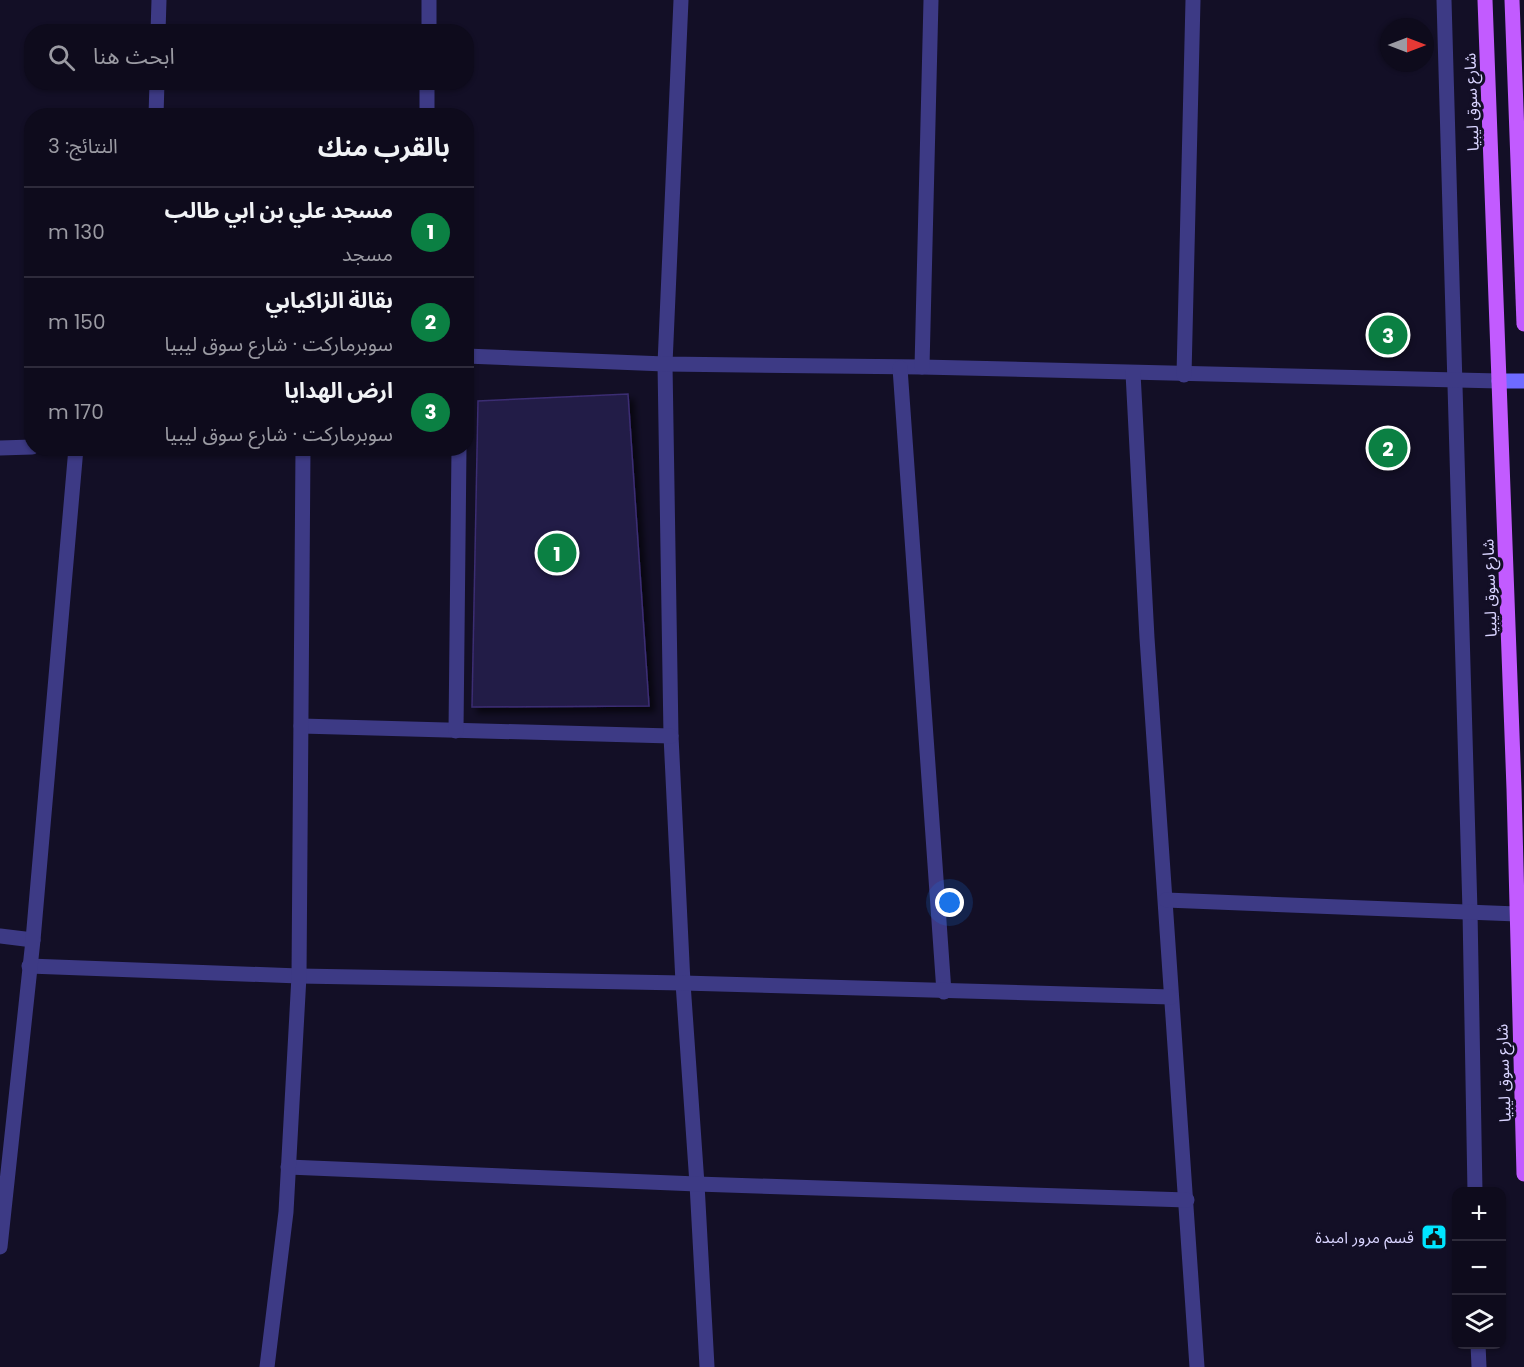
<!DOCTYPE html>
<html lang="ar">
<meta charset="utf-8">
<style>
:root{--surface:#0e0b1c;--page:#171425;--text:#f1f3f6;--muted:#9b9ba3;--line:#2e2b3b;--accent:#0b8043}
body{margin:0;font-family:Poppins,"Noto Sans Arabic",sans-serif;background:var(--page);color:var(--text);direction:rtl}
.controls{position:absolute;right:18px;bottom:18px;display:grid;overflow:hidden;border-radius:12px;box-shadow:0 2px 4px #0004}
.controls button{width:54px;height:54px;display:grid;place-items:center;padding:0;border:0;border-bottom:2px solid var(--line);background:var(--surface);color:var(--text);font:30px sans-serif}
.compass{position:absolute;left:1380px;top:18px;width:54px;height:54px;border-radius:50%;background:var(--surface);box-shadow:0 2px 4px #0004;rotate:90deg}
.you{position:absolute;left:950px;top:903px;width:21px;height:21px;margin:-15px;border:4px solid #fff;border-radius:50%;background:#1a73e8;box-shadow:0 0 0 9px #1a73e833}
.badge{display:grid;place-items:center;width:39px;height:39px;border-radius:50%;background:var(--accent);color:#fff;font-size:20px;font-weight:700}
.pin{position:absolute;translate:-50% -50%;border:3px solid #fff;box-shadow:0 2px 6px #0006}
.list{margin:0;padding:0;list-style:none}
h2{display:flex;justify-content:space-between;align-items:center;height:78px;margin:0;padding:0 24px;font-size:26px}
h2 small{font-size:20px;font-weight:400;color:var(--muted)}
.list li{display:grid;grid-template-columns:39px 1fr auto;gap:18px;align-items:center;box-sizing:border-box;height:90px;padding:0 24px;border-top:2px solid var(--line)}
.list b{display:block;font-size:22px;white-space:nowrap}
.list p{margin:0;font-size:20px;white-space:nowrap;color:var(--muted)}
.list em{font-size:20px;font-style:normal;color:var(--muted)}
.icon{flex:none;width:33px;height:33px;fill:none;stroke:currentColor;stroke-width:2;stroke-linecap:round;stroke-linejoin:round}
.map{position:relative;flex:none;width:1524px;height:1367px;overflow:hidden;direction:ltr}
.search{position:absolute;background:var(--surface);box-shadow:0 2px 4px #0004;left:24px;top:24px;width:450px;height:66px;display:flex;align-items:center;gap:15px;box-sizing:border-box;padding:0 21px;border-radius:24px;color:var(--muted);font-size:22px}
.panel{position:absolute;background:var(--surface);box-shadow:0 2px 4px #0004;left:24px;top:108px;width:450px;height:348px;border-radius:24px;direction:rtl}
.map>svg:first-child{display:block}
</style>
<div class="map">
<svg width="1524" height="1367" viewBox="0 0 1524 1367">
<defs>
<filter id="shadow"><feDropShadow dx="5.5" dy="5.5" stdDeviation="3" flood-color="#0009"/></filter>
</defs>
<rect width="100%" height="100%" fill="#130f26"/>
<!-- building -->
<polygon fill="#241b47" stroke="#3b2d73" stroke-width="1.5" filter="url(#shadow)" points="628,394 649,706 472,707 478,401"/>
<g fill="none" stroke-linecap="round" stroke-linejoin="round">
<!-- street -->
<g stroke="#3d3a85" stroke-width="15">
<polyline points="681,0 665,364 671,736 683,983 697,1184 707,1367"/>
<polyline points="1444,0 1470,911 1475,1192"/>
<polyline points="158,32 159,0"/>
<polyline points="429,32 429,0"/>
<polyline points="156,116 157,82"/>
<polyline points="427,116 427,82"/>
<polyline points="466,356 665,364 922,367 1499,381"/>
<polyline points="922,367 931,0"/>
<polyline points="900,368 944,992"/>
<polyline points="1133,373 1147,638 1197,1367"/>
<polyline points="1184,375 1193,0"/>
<polyline points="0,448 32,447"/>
<polyline points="301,726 671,736"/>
<polyline points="456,731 459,448"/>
<polyline points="1166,900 1517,914"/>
<polyline points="0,936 33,940"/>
<polyline points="29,966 299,976 683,983 1171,997"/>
<polyline points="288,1167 697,1184 1187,1200"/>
<polyline points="0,1247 33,940 76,448"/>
<polyline points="1478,1344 1479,1367"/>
<polyline points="267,1367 286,1212 299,976 303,448"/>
</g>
<!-- secondary -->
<polyline stroke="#6f6bff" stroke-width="15" points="1499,381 1524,381"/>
<!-- primary -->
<g stroke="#c25bff" stroke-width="15">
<polyline points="1485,0 1514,789 1524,1174"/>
<polyline points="1512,0 1524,324"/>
</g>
</g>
<!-- icons -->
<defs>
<g id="civic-square" transform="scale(1.35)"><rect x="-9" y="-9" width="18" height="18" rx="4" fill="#00e5ff" stroke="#130f26"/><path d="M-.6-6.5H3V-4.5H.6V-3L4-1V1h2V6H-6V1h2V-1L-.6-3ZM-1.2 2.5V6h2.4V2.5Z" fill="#111"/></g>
</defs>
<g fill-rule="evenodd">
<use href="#civic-square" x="1434" y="1237"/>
</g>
<g text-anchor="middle" stroke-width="6" stroke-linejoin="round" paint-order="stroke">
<!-- street labels -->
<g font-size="16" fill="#d9d4ff" stroke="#130f26">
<text transform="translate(1471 102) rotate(-92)" y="6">شارع سوق ليبيا</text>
<text transform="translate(1489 588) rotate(-92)" y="6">شارع سوق ليبيا</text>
<text transform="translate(1503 1073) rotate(-92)" y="6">شارع سوق ليبيا</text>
</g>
<!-- poi labels -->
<g font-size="16" fill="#d9d4ff" stroke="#130f26" text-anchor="end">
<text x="1414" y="1243">قسم مرور امبدة</text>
</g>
</g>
</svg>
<div class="controls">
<button>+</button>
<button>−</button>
<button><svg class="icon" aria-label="layers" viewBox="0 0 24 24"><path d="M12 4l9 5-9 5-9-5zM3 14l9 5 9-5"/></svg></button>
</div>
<svg class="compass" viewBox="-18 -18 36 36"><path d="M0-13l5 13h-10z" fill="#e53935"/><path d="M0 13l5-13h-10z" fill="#9b9ba3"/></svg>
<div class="you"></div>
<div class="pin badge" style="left:557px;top:553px">1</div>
<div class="pin badge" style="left:1388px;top:448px">2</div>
<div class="pin badge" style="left:1388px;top:335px">3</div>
<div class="search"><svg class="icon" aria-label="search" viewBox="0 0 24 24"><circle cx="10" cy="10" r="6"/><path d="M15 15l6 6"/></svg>ابحث هنا</div>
<section class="panel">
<h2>بالقرب منك<small>النتائج: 3</small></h2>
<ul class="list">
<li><span class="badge">1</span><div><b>مسجد علي بن ابي طالب</b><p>مسجد</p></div><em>130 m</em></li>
<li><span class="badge">2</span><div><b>بقالة الزاكيابي</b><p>سوبرماركت · شارع سوق ليبيا</p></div><em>150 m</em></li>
<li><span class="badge">3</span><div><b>ارض الهدايا</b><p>سوبرماركت · شارع سوق ليبيا</p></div><em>170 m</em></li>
</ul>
</section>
</div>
